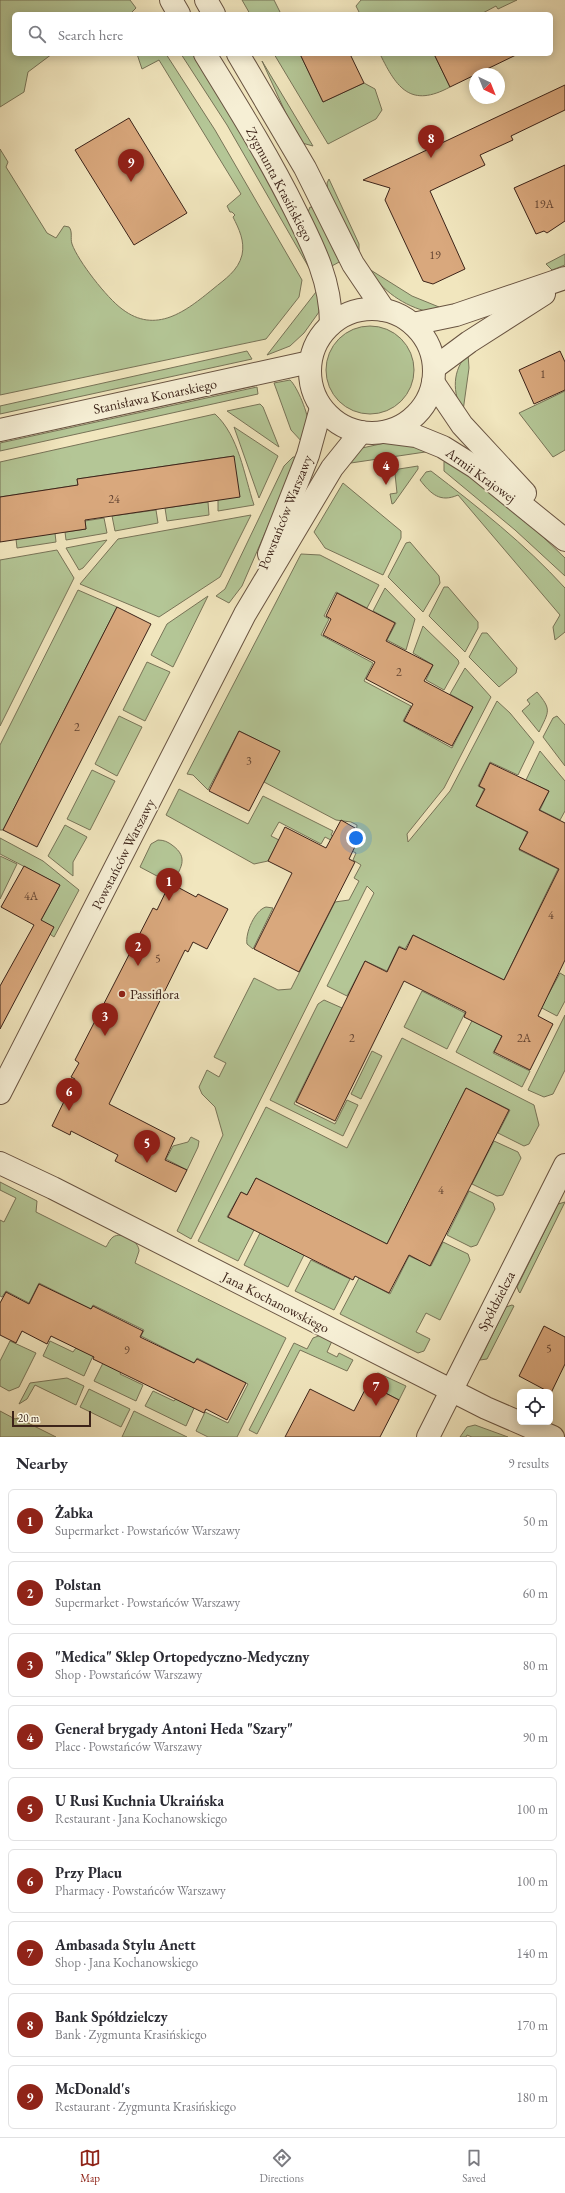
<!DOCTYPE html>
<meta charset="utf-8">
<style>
:root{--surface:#fff;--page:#f7f7f7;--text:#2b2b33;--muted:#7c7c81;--line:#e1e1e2;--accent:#8f2418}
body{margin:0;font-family:"EB Garamond",serif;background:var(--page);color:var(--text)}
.controls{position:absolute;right:12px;bottom:12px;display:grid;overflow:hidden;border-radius:6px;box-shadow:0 2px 10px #0003}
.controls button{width:36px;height:36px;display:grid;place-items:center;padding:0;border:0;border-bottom:1px solid var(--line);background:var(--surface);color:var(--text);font:20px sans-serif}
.compass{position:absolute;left:469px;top:68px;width:36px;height:36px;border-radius:50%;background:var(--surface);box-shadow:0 2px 10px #0003;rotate:137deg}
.scale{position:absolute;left:12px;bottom:10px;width:79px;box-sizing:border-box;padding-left:4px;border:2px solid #3c2319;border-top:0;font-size:11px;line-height:14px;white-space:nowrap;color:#3c2319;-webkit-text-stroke:3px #f6efd5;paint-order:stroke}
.you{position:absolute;left:356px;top:838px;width:14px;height:14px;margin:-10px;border:3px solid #fff;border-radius:50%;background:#1a73e8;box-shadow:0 0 0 6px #1a73e833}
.badge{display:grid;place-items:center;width:26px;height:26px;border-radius:50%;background:var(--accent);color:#fff;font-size:13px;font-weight:700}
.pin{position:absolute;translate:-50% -33px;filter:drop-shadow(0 1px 2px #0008)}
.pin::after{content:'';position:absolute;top:21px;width:14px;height:12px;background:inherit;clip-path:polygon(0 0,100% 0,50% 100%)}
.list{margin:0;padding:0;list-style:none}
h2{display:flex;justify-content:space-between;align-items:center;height:52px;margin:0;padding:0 16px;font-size:17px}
h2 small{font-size:13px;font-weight:400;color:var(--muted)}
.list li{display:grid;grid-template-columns:26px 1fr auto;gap:12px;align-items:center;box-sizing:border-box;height:64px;margin:0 8px 8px;padding:0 8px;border:1px solid var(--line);border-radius:6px}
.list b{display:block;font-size:15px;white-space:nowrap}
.list p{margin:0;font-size:13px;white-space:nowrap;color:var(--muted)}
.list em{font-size:13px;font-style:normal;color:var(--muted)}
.icon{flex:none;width:22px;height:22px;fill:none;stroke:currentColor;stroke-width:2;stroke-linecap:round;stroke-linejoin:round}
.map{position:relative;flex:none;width:565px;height:1437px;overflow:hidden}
.search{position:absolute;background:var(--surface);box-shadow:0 2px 10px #0003;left:12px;right:12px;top:12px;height:44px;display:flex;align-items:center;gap:10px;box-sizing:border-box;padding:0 14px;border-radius:6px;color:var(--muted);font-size:15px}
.sheet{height:700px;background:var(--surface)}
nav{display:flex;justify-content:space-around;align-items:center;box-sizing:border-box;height:56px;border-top:1px solid var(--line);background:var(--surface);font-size:11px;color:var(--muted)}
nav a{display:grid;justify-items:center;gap:2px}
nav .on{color:var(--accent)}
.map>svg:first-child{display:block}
</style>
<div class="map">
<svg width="565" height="1437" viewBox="0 0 565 1437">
<rect width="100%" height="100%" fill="#f1e6be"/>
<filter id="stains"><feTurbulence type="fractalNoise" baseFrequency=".005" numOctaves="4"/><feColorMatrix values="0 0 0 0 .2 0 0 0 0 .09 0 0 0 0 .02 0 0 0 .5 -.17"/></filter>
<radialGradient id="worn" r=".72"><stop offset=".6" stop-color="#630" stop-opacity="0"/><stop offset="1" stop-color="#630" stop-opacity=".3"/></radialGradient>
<!-- green -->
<g fill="#b4c696" stroke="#787458">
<polygon points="0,0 130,0 136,8 130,14 14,14 14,54 52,54 28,72 24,92 0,107"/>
<polygon points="242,0 274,0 281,14 250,14"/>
<polygon points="361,0 517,0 498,9 496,6 481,14 360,14 356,6"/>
<path d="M137,54h29l49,76 87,150 -3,17 -33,42 -266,56v-246l8,13 -2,5 41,66 9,5 8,-12 5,1c4,5 1,11 3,17 6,17 35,54 50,65 34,26 64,2 91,-20 12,-10 25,-18 29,-34 3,-14 -3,-26 -9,-38l2,-2 -3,-3h-2l-3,-6 14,-12 -82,-134 -17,9z"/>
<polygon points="181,54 195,54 258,153 317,272 312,273 227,125"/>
<polygon points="274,54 300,54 323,102 364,83 375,89 382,110 376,119 328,144"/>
<path d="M380,54h54l16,33c-39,21 -53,2 -70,-33z"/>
<polygon points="262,61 313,146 302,143 293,129"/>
<polygon points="329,179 359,244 359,251 328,191 327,183"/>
<polygon points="310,207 314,208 341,261 330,267 308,212"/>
<polygon points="565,254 565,265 552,270 546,264"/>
<path d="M369,269l43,27 27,11 -10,5c-25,-6 -47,-21 -60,-43z"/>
<polygon points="320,290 319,312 304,333 290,346 267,355 316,292"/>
<circle cx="370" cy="370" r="44"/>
<polygon points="247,351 252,359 0,414 0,406"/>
<path d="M468,354l1,14 -6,43c-11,-17 -11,-42 5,-57z"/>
<path d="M290,380c7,6 19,35 18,44 0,7 -3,13 -4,20l-13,-14 -17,-47z"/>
<polygon points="257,387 258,394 0,451 0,443"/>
<polygon points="565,391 565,450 553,457 519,413"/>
<polygon points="260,404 263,407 279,447 227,411"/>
<path d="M215,414c24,22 29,61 39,91l-36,6v-11l16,-44 -157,23 1,6 -78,12v-35z"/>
<polygon points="234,427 278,456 259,498"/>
<polygon points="394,441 432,451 344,464 362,448"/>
<polygon points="293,457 298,457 242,586 229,603 216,596 225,589 284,466"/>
<path d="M446,459c43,28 82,63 119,99v18l-50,-46 -71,-59v-9z"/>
<polygon points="418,466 418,469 394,503 392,504 390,494 397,493 395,474 399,469"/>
<path d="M431,471c47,36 94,73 134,117v44l-10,8 -2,-13 7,-12 -102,-120c-18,8 -27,-1 -38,-15l6,-8z"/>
<polygon points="343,483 401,531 401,538 383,575 325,548 314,532"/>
<polygon points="208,502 209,515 167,521 165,508"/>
<polygon points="156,510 158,523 115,531 112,516"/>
<polygon points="251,515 220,577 159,617 80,584 118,539"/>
<polygon points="104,518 107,533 66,540 65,532 86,529 85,521"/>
<polygon points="55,533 56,542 17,548 16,539"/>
<polygon points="107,540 83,568 79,570 66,548"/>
<polygon points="410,542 439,576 440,583 423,612 388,577 406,543"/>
<polygon points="57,550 74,578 0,726 0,560"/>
<polygon points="301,554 320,555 379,585 367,608 336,592 324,616 329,619 321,635 373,663 364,681 411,706 403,721 452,748 473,707 450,694 465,668 491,697 444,788 407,834 408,842 450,791 497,701 510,713 534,742 518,775 490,762 478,786 484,789 476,806 527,832 519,850 558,869 504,980 413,935 405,949 399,946 387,971 365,961 347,996 327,986 374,893 367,886 191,1239 177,1231 223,1135 215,1107 202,1094 199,1087 207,1070 219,1077 226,1063 214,1057 254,978 278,990 291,989 335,902 349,900 359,881 354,878 361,865 353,860 356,853 325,837 321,844 279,822 271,836 279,840 268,861 254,864 166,815 179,789 248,824 263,796 333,831 331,835 355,847 357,825 351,822 336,820 264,782 279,751 239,731 208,790 193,775 187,774"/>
<polygon points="444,587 448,587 478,622 478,628 465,652 429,616"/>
<polygon points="385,588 415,619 406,650 387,640 396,623 373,611"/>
<polygon points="78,590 117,607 3,830 0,830 0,745"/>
<polygon points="208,596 173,667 151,655 167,624"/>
<polygon points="423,626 458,660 459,663 444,690 426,680 433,665 413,653"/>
<polygon points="482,633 487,633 517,668 516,673 499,687 469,657"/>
<polygon points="147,662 170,672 145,721 123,710"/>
<path d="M537,692c15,18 12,19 2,40l-17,-21 8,-7 -3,-4z"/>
<polygon points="119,716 142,727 117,776 95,764"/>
<polygon points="557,716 565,725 565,766 543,737 553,718"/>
<polygon points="540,751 565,781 565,811 560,820 540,810 549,791 526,780"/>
<polygon points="92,770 115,781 90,830 67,819"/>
<polygon points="65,825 87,837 73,862 73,876 48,856"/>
<polygon points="0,838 43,861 79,890 54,937 38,926 60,885 0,854"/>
<path d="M158,840c6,0 10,2 14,5 18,13 8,24 0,39l-32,-17 11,-23z"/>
<polygon points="0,856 17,864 0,899"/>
<path d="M266,907l7,1 -20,41 -6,-5c-2,-11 8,-34 19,-37z"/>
<polygon points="560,973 565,976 565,1001 557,1016 540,1007 524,984 548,995"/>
<polygon points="422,991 465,1013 447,1049 404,1027"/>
<polygon points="324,1000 342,1008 294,1104 335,1124 347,1100 358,1105 343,1136 270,1100 318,1004"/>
<polygon points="477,1011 507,1026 493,1053 530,1071 522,1087 456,1052"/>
<polygon points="565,1015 565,1070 553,1094 544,1097 528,1090"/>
<polygon points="402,1038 534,1105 539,1125 529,1144 524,1146 498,1133 510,1110 466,1088 387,1244 256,1178 247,1195 241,1192 227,1217 254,1230 238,1261 198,1241 266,1107 347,1148"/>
<polygon points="372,1051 382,1056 361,1099 351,1094"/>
<polygon points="191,1137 199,1141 198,1147 187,1170 166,1159 173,1146 188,1142"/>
<polygon points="494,1141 518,1152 521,1158 503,1195 497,1196 472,1184"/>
<path d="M0,1182l37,19 -1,11 70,35c2,-3 4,-8 7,-10 9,-6 26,4 26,14l-4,12 151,75 -49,99h-29l-12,-6 9,-19 23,11 20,-39 -51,-26 -3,5 -53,-27 3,-6 -51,-25 -2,4 -52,-26 -10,20 -23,-12 -4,6 -2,-1v-76l4,2 12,-24 -16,-8z"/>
<polygon points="469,1191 493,1203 495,1209 477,1245 471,1247 447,1235"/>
<polygon points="565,1202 520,1293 519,1292 517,1287 558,1204"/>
<polygon points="260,1233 304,1255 288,1287 244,1265"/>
<polygon points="443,1242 468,1254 470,1260 440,1320 426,1313 416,1332 430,1339 424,1351 418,1353 340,1314 359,1278 390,1294 409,1256 431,1266"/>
<polygon points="311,1260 350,1279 334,1310 295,1291"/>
<polygon points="512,1305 514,1306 487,1359 480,1360 506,1307"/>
<polygon points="321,1335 332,1341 327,1352 337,1357 339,1353 353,1360 347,1371 300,1350 257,1434 249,1430 294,1343 307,1349 313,1338"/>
<polygon points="10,1341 36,1353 19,1387 9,1391 0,1386 0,1361"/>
<polygon points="50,1341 73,1352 76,1348 93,1356 84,1376 43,1356"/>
<polygon points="104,1361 122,1370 120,1374 143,1385 136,1401 94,1381"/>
<polygon points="378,1373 406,1386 399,1400 368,1384 373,1375"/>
<polygon points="67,1378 84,1386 76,1405 35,1385 27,1399 19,1404 30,1383"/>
<polygon points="89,1389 130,1409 121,1427 80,1407"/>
<polygon points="153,1391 174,1401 177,1397 195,1406 186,1426 145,1406"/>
<polygon points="0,1411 15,1419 18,1418 56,1437 0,1437"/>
<polygon points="134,1411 187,1437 122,1437"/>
<polygon points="475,1425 508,1437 472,1437 467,1435 466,1437 460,1437 467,1427"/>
</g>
<!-- building -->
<g fill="#d9a87d" stroke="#3c2319">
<polygon points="300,54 350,54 364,83 323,102"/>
<polygon points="434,54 518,54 450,87"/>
<polygon points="565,85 565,110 511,136 513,140 480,155 485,165 430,191 465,269 433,284 423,281 385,200 390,188 363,180"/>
<polygon points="129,118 187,213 134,245 75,150"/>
<polygon points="565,165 565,221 547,233 544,231 536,234 514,188"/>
<polygon points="560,351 565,362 565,390 534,404 519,370"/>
<polygon points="234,456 240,497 85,520 86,529 0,542 0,497 78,485 77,479"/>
<polygon points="337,593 395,623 386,641 433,665 424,681 473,707 452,746 404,721 413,704 366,679 375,662 323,635 331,619 326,616"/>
<polygon points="117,607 151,624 37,847 3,830"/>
<polygon points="239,731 280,751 249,811 209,791"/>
<polygon points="490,763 549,791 539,810 565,823 565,960 538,1016 553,1024 530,1070 494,1052 502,1036 464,1017 466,1012 404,981 335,1121 296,1102 365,961 387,972 399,947 406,950 413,935 504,980 559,869 519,849 528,832 476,806 485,789 479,786"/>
<polygon points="341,820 362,832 349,859 355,862 299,972 254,949 292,873 268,861 285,827 326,848"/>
<polygon points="24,866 60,885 41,920 54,927 0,1029 0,986 34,925 1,907"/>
<polygon points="170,883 196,897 198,894 228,909 207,949 193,942 188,952 185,950 109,1104 175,1138 165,1160 187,1170 176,1192 115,1161 118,1155 71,1131 70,1135 52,1126 75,1079 71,1077 79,1063 75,1060 153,908 157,910"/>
<polygon points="466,1088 509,1110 430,1266 409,1255 389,1293 355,1276 353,1280 228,1217 241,1192 247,1195 256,1178 387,1244"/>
<polygon points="39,1284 91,1309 93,1306 143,1331 140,1337 194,1363 197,1359 246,1383 227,1420 206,1409 204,1413 93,1359 94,1357 51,1336 47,1344 22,1331 16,1343 0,1335 0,1303 6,1292 29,1304"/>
<polygon points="544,1326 565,1337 565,1364 551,1393 519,1376"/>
<polygon points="368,1384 399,1400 380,1437 285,1437 310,1389 354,1411"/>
</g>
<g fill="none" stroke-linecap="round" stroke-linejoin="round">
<!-- minor casing -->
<g stroke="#695442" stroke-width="24">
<g id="minor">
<polyline points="171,0 179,14"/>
<polyline points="206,0 214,14"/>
<path d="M205,54c32,52 64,103 91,158 18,36 35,70 35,112"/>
<polyline points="238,54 305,168 353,264 384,310"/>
<circle cx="372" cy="371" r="62"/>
<polyline points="413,324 456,315 565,278"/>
<polyline points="434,368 469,342 544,294"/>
<polyline points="433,382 462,425 525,493"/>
<polyline points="0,430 310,362"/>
<polyline points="385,432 416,436 443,447 475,467 565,540"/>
<polyline points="269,554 308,455 321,408"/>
<polyline points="0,1093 245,614 332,468 361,432"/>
<polyline points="0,1163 53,1188 486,1408 553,1437"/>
<polyline points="428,1437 565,1165"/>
</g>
</g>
<!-- minor -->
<use href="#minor" stroke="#f6efd5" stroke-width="22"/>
</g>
<!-- markers -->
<circle fill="#8f2418" stroke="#f6efd5" stroke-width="1.5" cx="122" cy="994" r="4"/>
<g text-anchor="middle" stroke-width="4" stroke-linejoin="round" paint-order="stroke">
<!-- number labels -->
<g font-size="12" fill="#634432">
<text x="544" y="208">19A</text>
<text x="435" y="259">19</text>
<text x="543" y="378">1</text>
<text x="114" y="503">24</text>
<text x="399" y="676">2</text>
<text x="77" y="731">2</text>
<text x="249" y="765">3</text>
<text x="31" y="900">4A</text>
<text x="551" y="919">4</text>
<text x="158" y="962">5</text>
<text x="352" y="1042">2</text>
<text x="524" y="1042">2A</text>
<text x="441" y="1194">4</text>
<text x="549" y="1352">5</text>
<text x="127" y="1354">9</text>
</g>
<!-- street labels -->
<g font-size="14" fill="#3c2319" stroke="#f6efd5">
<text transform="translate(280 184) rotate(62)" y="5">Zygmunta Krasińskiego</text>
<text transform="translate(155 396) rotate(-12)" y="5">Stanisława Konarskiego</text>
<text transform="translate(481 475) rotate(36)" y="5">Armii Krajowej</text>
<text transform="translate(285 512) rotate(-68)" y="5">Powstańców Warszawy</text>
<text transform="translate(123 854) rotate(-63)" y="5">Powstańców Warszawy</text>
<text transform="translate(496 1301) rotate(-63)" y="5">Spółdzielcza</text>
<text transform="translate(276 1302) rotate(27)" y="5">Jana Kochanowskiego</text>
</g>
<!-- poi labels -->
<g font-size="14" fill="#3c2319" stroke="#f6efd5" text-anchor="start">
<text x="130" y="999">Passiflora</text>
</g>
</g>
<rect width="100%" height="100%" filter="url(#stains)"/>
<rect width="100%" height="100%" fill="url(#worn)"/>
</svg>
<div class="controls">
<button><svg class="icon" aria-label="locate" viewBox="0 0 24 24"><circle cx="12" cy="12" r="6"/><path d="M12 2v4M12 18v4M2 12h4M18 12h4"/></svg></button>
</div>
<svg class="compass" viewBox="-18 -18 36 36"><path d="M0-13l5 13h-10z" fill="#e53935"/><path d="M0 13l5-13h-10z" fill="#7c7c81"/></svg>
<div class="scale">20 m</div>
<div class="you"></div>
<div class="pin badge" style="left:169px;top:901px">1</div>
<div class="pin badge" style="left:138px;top:966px">2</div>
<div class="pin badge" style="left:105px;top:1036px">3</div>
<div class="pin badge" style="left:386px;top:485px">4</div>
<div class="pin badge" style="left:147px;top:1163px">5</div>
<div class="pin badge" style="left:69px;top:1111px">6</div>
<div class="pin badge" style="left:376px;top:1406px">7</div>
<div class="pin badge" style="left:431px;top:158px">8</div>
<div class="pin badge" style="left:131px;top:182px">9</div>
<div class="search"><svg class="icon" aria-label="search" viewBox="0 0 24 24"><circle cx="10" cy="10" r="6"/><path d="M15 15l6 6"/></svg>Search here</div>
</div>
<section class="sheet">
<h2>Nearby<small>9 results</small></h2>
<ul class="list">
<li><span class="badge">1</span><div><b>Żabka</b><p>Supermarket · Powstańców Warszawy</p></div><em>50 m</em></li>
<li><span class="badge">2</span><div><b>Polstan</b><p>Supermarket · Powstańców Warszawy</p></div><em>60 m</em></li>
<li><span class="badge">3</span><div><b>&quot;Medica&quot; Sklep Ortopedyczno-Medyczny</b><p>Shop · Powstańców Warszawy</p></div><em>80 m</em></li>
<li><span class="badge">4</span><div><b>Generał brygady Antoni Heda &quot;Szary&quot;</b><p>Place · Powstańców Warszawy</p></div><em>90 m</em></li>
<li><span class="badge">5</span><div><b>U Rusi Kuchnia Ukraińska</b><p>Restaurant · Jana Kochanowskiego</p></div><em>100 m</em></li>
<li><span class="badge">6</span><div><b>Przy Placu</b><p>Pharmacy · Powstańców Warszawy</p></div><em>100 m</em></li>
<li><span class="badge">7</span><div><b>Ambasada Stylu Anett</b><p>Shop · Jana Kochanowskiego</p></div><em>140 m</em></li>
<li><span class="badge">8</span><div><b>Bank Spółdzielczy</b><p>Bank · Zygmunta Krasińskiego</p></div><em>170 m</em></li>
<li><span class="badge">9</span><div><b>McDonald's</b><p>Restaurant · Zygmunta Krasińskiego</p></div><em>180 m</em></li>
</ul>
</section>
<nav>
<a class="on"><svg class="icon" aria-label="map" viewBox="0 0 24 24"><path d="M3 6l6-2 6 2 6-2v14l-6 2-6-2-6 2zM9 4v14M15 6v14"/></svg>Map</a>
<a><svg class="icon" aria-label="directions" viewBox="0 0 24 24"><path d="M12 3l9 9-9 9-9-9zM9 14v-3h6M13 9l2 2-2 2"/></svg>Directions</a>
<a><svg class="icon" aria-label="saved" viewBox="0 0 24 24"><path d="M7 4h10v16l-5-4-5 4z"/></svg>Saved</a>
</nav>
